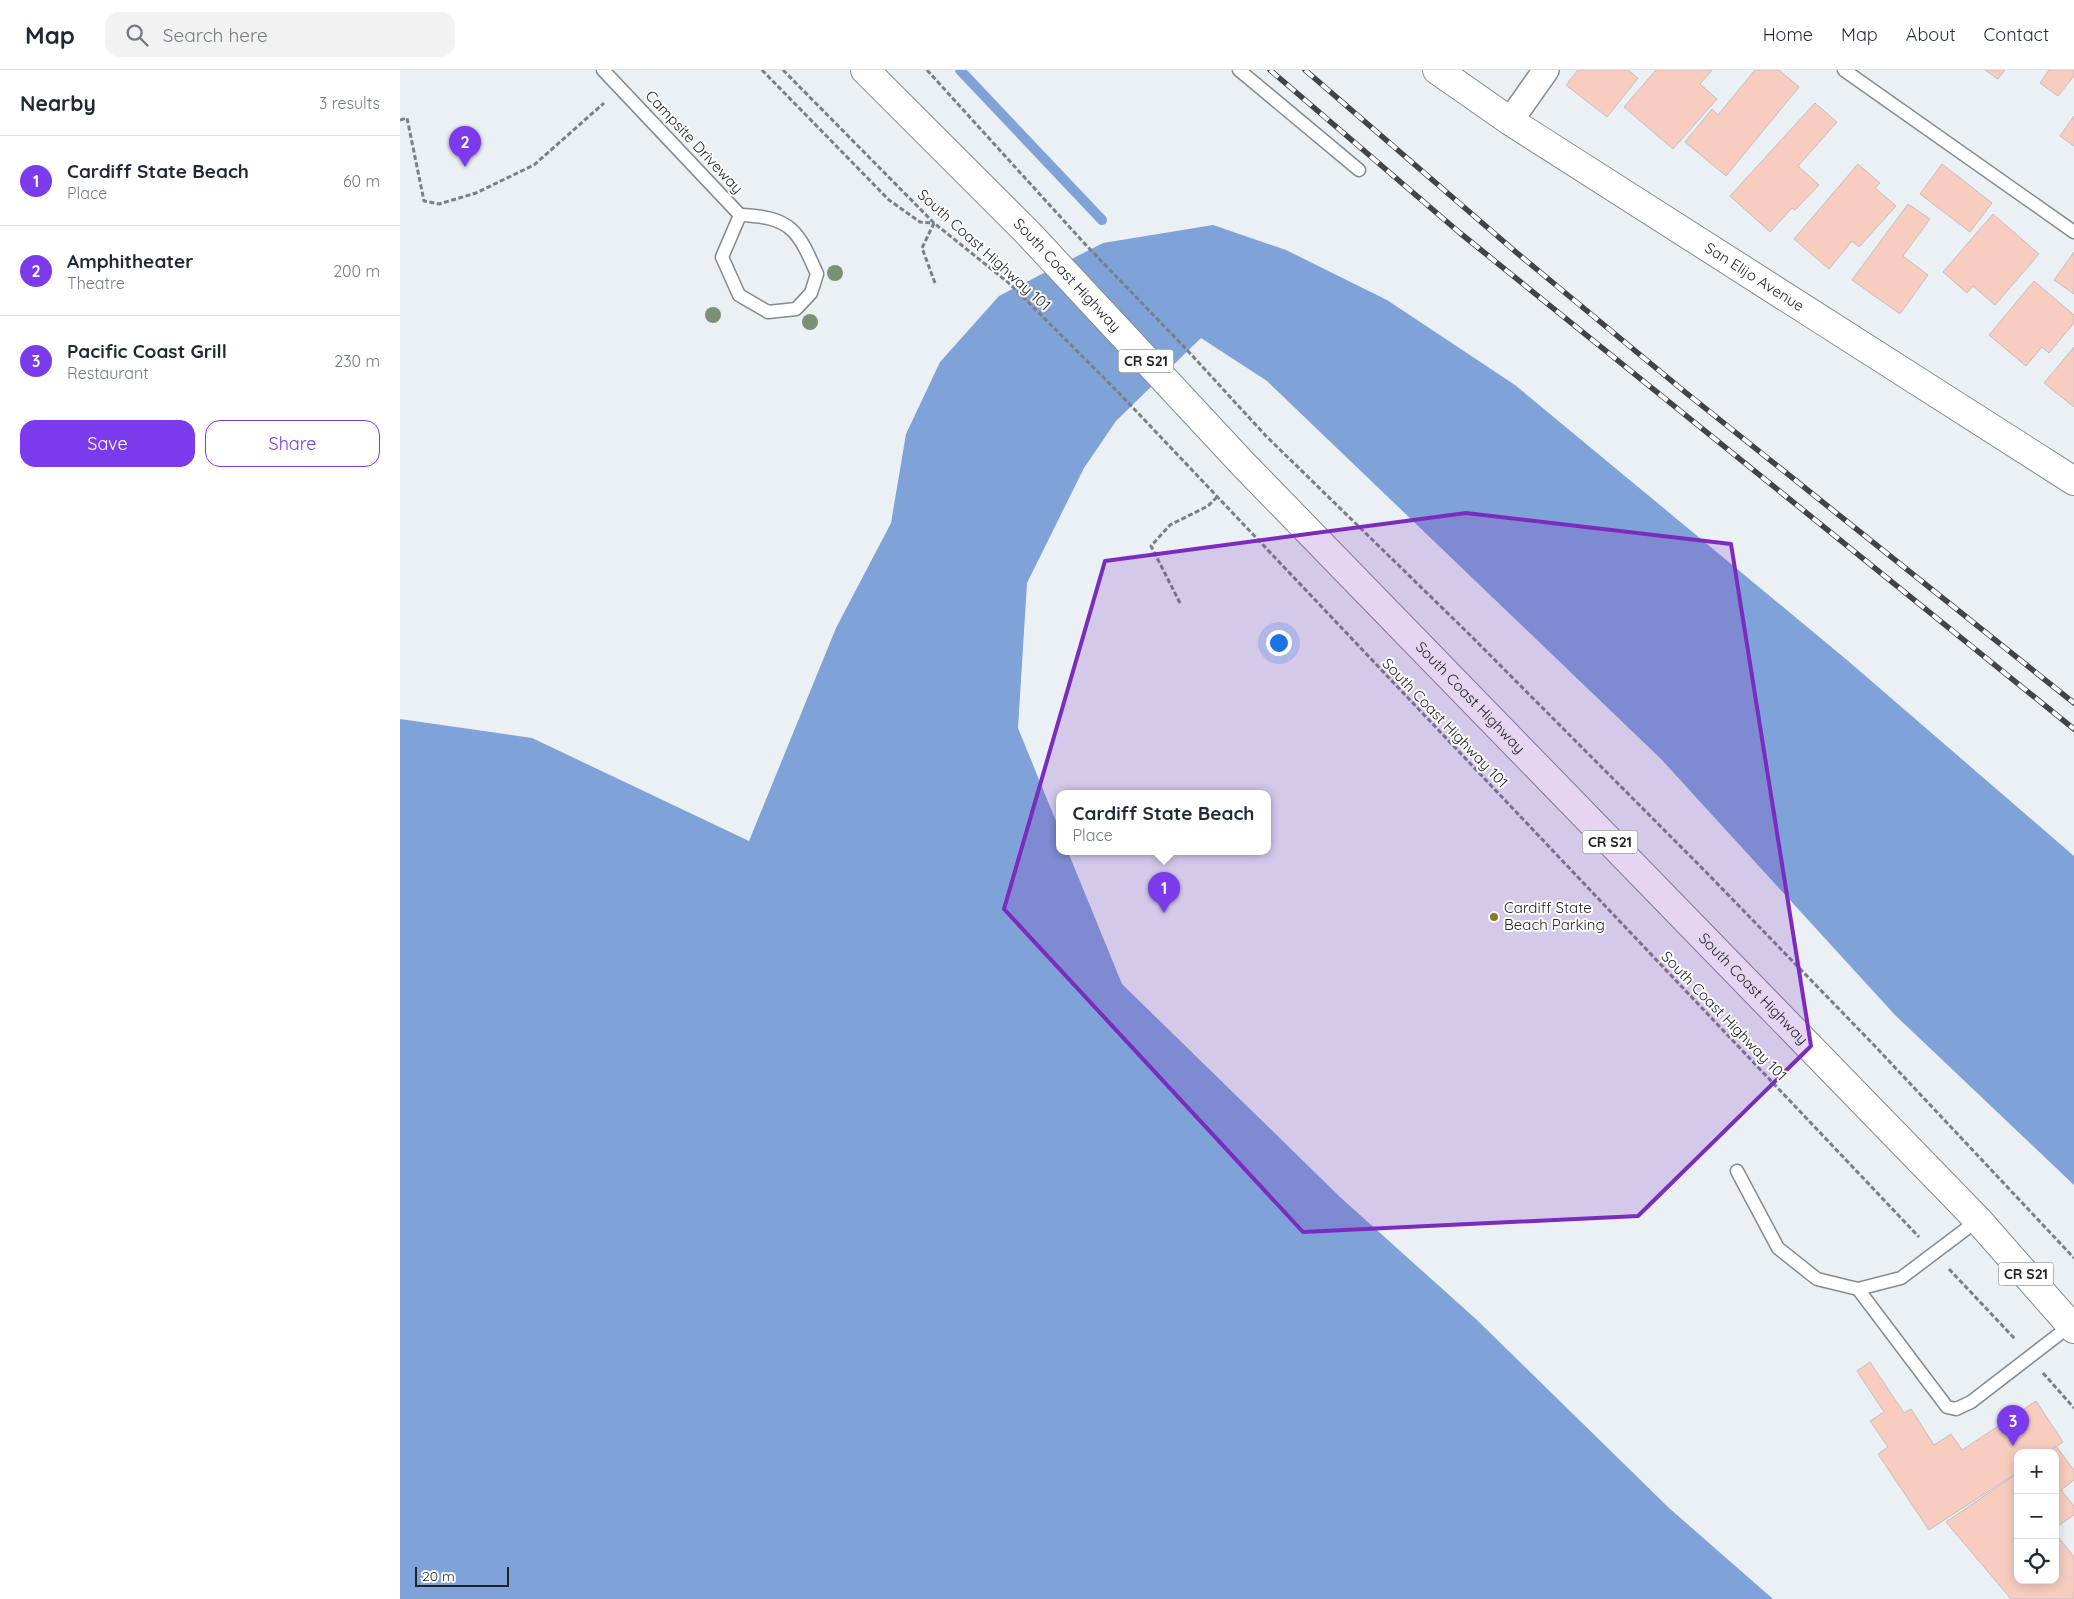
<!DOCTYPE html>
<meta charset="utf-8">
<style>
:root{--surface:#fff;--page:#f2f2f3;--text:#1f2937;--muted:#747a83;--line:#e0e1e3;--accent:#7c3aed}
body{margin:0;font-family:Quicksand,sans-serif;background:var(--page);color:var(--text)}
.controls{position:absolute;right:15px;bottom:15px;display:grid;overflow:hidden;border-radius:10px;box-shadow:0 2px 12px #0003}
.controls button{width:45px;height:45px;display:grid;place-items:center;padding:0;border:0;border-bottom:1px solid var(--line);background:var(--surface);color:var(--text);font:25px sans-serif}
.scale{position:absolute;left:15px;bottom:12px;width:94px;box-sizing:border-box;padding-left:5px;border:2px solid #212325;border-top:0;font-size:14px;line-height:18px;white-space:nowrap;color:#212325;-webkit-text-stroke:4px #fff;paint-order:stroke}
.you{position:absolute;left:878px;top:572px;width:18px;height:18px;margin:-12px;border:4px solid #fff;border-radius:50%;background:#1a73e8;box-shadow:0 0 0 8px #1a73e833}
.badge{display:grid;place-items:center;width:32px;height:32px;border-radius:50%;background:var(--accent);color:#fff;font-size:16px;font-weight:700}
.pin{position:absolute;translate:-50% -41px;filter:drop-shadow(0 1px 2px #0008)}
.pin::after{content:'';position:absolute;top:26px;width:18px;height:15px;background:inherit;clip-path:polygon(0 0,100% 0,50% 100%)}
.popup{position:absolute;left:656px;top:720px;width:215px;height:65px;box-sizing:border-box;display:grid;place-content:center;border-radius:10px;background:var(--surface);filter:drop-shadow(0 1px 4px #0005);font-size:16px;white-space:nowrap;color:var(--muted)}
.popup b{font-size:19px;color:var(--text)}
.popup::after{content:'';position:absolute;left:50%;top:100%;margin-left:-10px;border:10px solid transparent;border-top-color:var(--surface)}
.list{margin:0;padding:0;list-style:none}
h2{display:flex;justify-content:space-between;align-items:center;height:65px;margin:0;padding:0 20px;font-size:21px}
h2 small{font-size:16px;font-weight:400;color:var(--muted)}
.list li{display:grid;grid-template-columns:32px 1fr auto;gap:15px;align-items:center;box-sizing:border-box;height:90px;padding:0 20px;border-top:1px solid var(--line)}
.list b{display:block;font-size:19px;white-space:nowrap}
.list p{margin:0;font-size:16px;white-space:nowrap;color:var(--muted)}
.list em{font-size:16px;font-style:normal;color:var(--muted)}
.actions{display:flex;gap:10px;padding:15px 20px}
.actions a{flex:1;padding:11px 0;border:1px solid var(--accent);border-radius:15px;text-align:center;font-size:18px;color:var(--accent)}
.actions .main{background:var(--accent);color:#fff}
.icon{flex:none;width:28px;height:28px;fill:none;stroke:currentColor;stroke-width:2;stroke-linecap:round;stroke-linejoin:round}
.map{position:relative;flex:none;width:1674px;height:1529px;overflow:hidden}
header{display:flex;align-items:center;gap:30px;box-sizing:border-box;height:70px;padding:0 25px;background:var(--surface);border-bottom:1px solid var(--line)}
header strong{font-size:24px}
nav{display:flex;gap:28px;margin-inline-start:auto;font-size:18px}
.search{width:350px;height:45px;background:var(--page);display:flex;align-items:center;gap:12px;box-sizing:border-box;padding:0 18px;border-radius:15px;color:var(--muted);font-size:19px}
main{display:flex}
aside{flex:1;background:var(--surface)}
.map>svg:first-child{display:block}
</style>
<header>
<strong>Map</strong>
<div class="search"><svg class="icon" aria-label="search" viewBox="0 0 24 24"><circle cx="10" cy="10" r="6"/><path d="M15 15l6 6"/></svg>Search here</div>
<nav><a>Home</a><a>Map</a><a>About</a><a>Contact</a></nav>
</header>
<main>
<aside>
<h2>Nearby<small>3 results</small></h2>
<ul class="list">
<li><span class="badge">1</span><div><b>Cardiff State Beach</b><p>Place</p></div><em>60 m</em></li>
<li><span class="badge">2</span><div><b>Amphitheater</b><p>Theatre</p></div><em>200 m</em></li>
<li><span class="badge">3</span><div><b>Pacific Coast Grill</b><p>Restaurant</p></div><em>230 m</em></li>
</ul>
<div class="actions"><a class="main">Save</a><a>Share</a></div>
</aside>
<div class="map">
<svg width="1674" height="1529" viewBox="0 0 1674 1529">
<rect width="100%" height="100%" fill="#ebf0f5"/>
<!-- water -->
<polygon fill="#7fa3d8" points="813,155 886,180 987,230 1115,315 1447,590 1674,786 1674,1115 1495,945 1261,689 867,311 801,268 716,351 684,398 627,513 618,658 660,761 660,782 668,782 722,914 940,1127 1077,1250 1269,1438 1373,1529 0,1529 0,649 132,668 349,771 436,558 491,453 506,364 540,292 599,226 703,173"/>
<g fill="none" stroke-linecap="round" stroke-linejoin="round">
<!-- stream -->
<polyline stroke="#7fa3d8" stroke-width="10" points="560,0 702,150"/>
</g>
<!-- building -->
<g fill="#f8cdc0" stroke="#c5bebc">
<polygon points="1178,0 1228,0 1238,8 1207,47 1166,15"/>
<polygon points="1256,0 1312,0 1300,14 1317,29 1273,79 1224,37"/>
<polygon points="1355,0 1379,0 1399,17 1326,106 1285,72 1312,39 1318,45"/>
<polygon points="1585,0 1605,0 1598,9"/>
<polygon points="1649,0 1674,0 1674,6 1658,26 1640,13"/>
<polygon points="1415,33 1437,52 1398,96 1419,115 1395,140 1392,138 1370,162 1330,126"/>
<polygon points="1674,46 1674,76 1660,66"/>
<polygon points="1458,94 1480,113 1475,118 1496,136 1459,177 1452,171 1429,199 1394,169"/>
<polygon points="1542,94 1592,133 1570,162 1520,124"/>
<polygon points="1508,134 1530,149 1503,186 1528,205 1500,244 1452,210"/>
<polygon points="1593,144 1639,184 1595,235 1573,216 1567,223 1543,202"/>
<polygon points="1674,182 1674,224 1654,210"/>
<polygon points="1634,211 1674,245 1674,253 1649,283 1642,277 1626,296 1589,265"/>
<polygon points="1674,277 1674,337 1644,313"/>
<polygon points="1470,1292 1504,1343 1511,1339 1534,1375 1551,1364 1562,1380 1636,1331 1663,1372 1647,1383 1618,1383 1618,1402 1529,1460 1478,1384 1488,1377 1470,1351 1484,1342 1457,1301"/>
<polygon points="1656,1376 1674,1400 1674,1410 1661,1420 1674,1436 1674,1445 1655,1458 1655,1383 1647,1383"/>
<polygon points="1618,1403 1618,1510 1655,1510 1655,1463 1674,1487 1674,1529 1611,1529 1546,1452"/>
</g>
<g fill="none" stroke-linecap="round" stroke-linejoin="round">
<!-- lane casing -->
<g stroke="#858a8e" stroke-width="15">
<g id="lane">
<polyline points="203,0 340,145"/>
<polyline points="839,0 959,100"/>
<polyline points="1444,0 1674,162"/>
<path d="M340,145c51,2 58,15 77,59l-6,19 -15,16 -28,3 -29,-17 -17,-38z"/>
<polyline points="1337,1101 1378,1178 1417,1209 1458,1219 1501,1208 1578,1150"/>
<polyline points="1458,1219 1547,1337 1556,1339 1571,1332 1671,1255"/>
</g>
</g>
<!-- street casing -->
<g stroke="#858a8e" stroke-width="28">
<polyline id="street" points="1110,51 1146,0"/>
</g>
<!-- secondary casing -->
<g stroke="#858a8e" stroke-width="30">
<g id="secondary">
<path id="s1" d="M1037,0l73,51 564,360"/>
</g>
</g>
<!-- primary casing -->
<g stroke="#858a8e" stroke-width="30">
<g id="primary">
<path id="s2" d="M465,0l163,163 215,231 735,756 96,109"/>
</g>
</g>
<!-- path -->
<g stroke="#7c8083" stroke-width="3" stroke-dasharray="5 2.5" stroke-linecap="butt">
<polyline points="362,0 489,130 520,152 533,153"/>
<polyline points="383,0 534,153 610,214 719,323 1519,1167"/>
<polyline points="527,0 685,174 788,281 866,366 1069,564 1306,802 1472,973 1674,1188"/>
<polyline points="0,50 7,48 24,131 39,134 76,123 134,95 204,33"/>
<polyline points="534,153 522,178 535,213"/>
<polyline points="780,533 751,476 770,455 808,436 817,427"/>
<polyline points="1549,1199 1615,1269"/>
<polyline points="1643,1303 1674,1338"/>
</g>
<!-- lane -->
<use href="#lane" stroke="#fff" stroke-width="12"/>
<!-- street -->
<use href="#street" stroke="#fff" stroke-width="25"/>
<!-- secondary -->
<use href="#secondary" stroke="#fff" stroke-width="28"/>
<!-- primary -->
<use href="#primary" stroke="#fff" stroke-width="28"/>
<!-- rail casing -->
<g stroke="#414346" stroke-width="5.5">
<g id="rail">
<polyline points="870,0 1060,163 1674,659"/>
<polyline points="905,0 1117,183 1285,322 1674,633"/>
</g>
</g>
<!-- rail -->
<use href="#rail" stroke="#fff" stroke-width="4" stroke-dasharray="11" stroke-linecap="butt"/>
</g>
<!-- trees -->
<g fill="#7b9173">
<circle cx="435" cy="203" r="8"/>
<circle cx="313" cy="245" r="8"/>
<circle cx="410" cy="252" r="8"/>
</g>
<!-- marked area -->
<path fill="#7b2cbf" fill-opacity="0.2" stroke="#7b2cbf" stroke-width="4" stroke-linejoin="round" d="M1066,443l265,31 80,502 -173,170 -335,16 -299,-323 101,-348z"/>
<!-- markers -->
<circle fill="#867c23" stroke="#fff" stroke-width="2" cx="1094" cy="847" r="5"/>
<g text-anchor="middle" stroke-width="4" stroke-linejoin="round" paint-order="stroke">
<!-- shield labels -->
<g fill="#fff" stroke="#646566" stroke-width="1">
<rect x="718.5" y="279.5" width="55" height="23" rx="4"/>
<rect x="1182.5" y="760.5" width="55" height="23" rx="4"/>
<rect x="1598.5" y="1192.5" width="55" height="23" rx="4"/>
</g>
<g font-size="14" font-weight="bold" fill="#212325">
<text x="746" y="296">CR S21</text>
<text x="1210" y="777">CR S21</text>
<text x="1626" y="1209">CR S21</text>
</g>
<!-- street labels -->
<g font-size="15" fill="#212325" stroke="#fff">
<text transform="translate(294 72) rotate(47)" y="5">Campsite Driveway</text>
<text transform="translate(584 180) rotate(42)" y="5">South Coast Highway 101</text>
<text dy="5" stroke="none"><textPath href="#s2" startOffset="288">South Coast Highway</textPath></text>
<text dy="5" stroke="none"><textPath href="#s1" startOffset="379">San Elijo Avenue</textPath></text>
<text dy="5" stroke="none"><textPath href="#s2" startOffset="872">South Coast Highway</textPath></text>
<text transform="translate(1045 653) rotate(46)" y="5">South Coast Highway 101</text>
<text dy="5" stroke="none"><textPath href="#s2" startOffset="1278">South Coast Highway</textPath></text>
<text transform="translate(1324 946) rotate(46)" y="5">South Coast Highway 101</text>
</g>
<!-- poi labels -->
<g font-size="15" fill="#212325" stroke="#fff" text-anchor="start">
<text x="1104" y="843">Cardiff State<tspan x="1104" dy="17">Beach Parking</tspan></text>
</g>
</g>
</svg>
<div class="controls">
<button>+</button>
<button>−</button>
<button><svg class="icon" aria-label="locate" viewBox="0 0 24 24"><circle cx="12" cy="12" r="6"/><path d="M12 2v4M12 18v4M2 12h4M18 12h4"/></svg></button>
</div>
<div class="scale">20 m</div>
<div class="you"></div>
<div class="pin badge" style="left:764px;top:843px">1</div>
<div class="popup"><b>Cardiff State Beach</b>Place</div>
<div class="pin badge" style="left:65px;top:97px">2</div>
<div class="pin badge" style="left:1613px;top:1376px">3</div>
</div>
</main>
